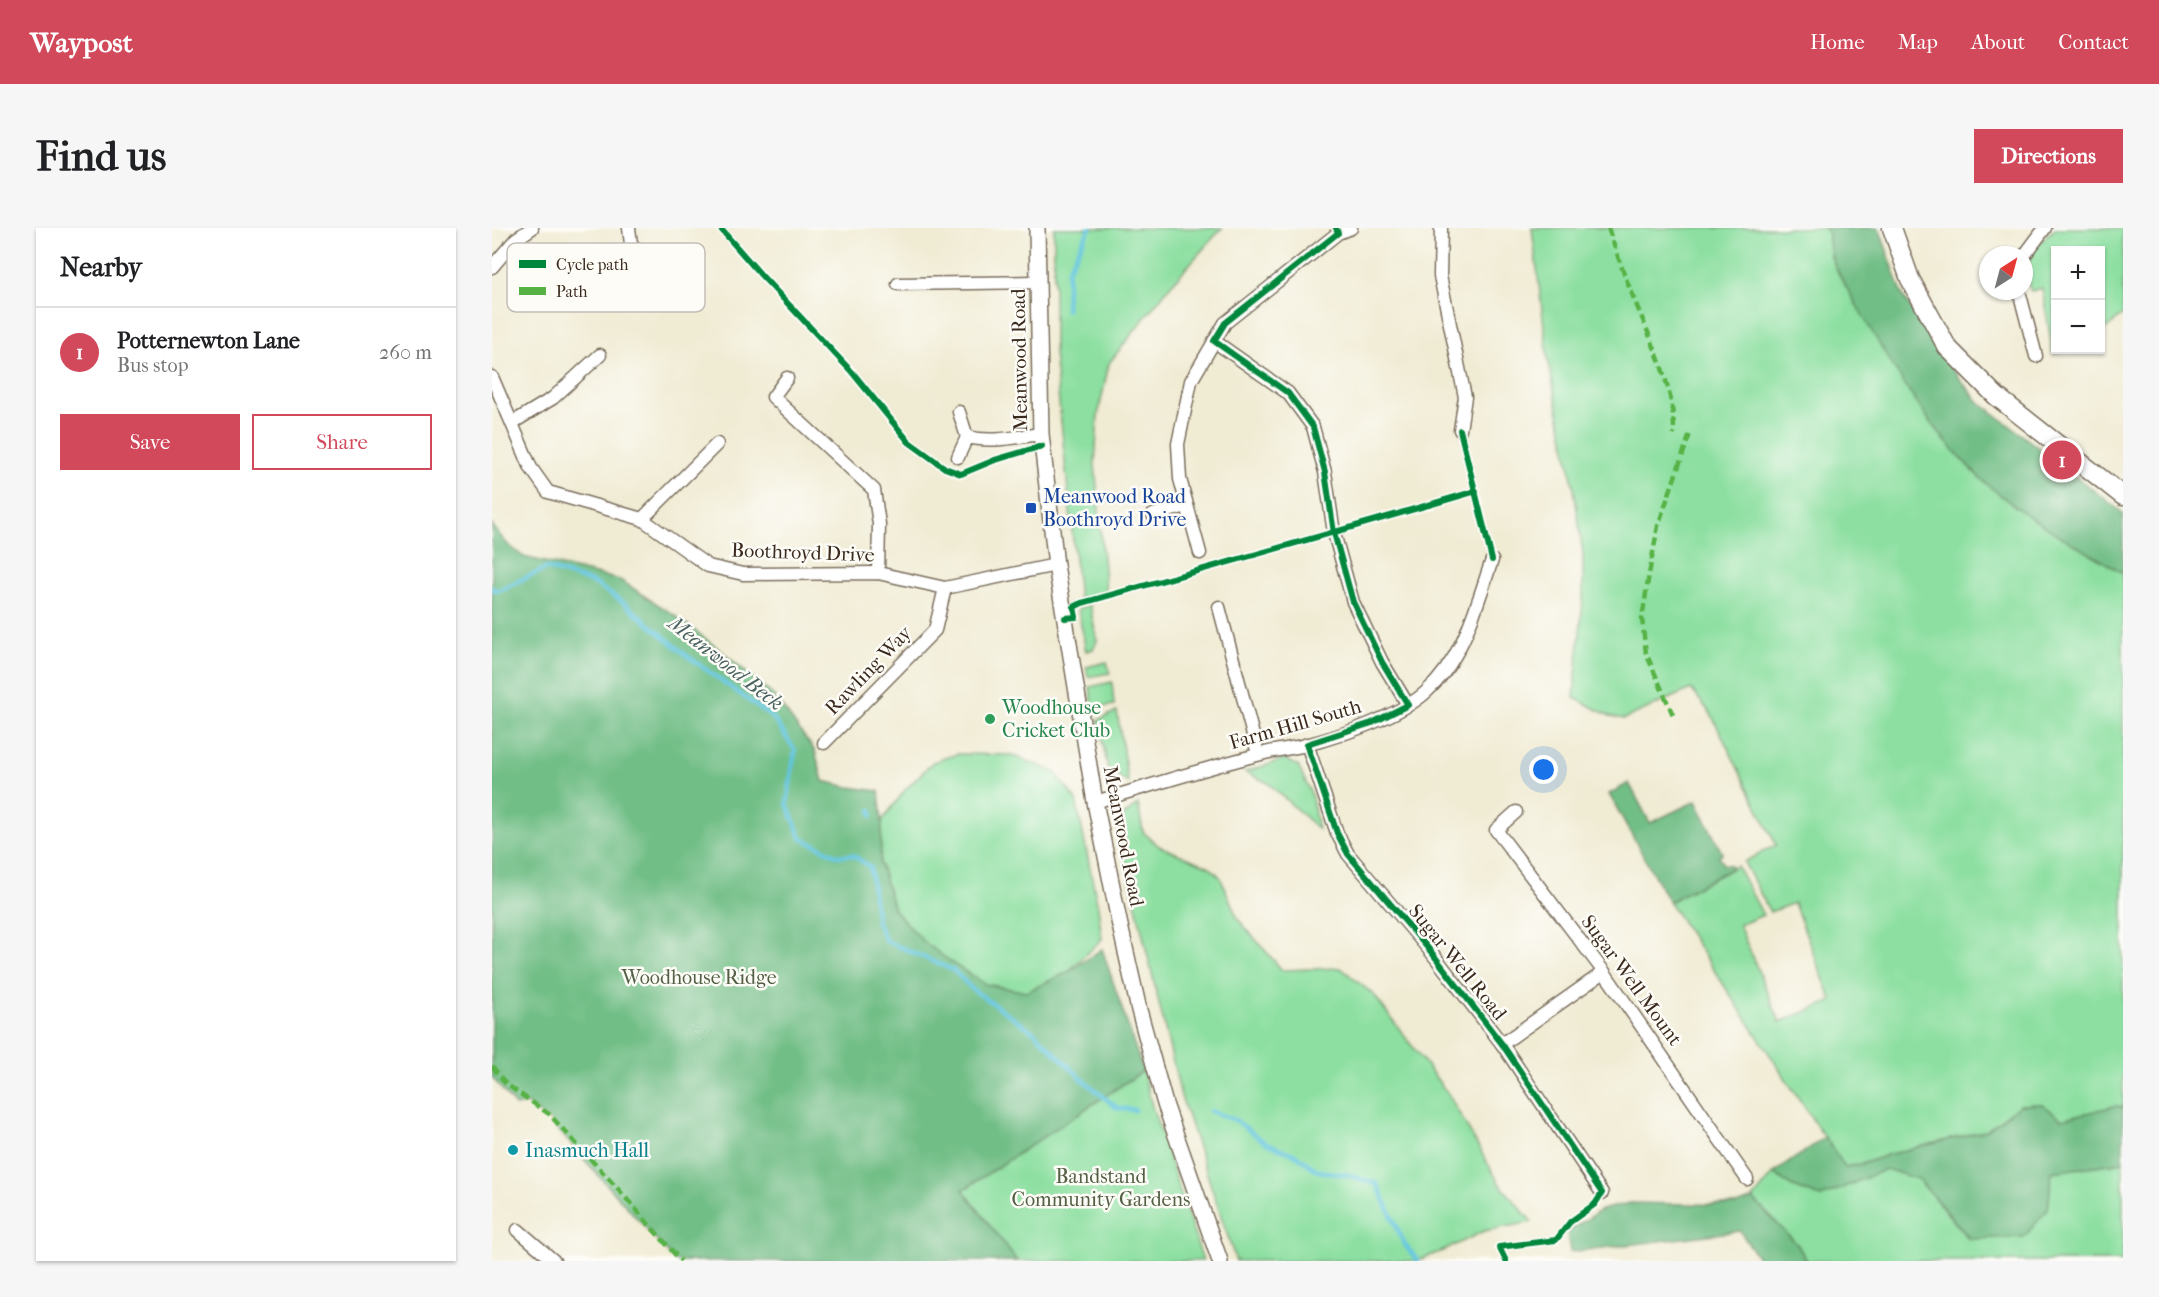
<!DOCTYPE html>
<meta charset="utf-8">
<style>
:root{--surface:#fff;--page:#f6f6f6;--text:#202124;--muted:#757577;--line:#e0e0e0;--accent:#d1495b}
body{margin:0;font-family:"IM FELL French Canon",serif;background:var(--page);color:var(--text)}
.controls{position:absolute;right:18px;top:18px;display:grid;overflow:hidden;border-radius:0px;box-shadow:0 2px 4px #0004}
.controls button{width:54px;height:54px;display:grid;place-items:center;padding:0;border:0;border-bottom:2px solid var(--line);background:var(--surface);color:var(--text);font:30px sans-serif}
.compass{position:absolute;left:1487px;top:18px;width:54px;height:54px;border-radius:50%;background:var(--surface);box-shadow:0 2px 4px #0004;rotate:36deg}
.you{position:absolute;left:1052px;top:542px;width:21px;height:21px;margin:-15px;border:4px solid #fff;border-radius:50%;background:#1a73e8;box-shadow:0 0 0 9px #1a73e833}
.badge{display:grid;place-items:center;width:39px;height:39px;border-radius:50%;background:var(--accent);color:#fff;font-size:20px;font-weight:700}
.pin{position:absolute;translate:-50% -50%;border:3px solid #fff;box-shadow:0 2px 6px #0006}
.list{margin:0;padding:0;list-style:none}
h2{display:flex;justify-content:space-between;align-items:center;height:78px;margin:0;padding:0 24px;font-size:26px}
h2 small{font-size:20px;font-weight:400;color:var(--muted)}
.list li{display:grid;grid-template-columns:39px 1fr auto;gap:18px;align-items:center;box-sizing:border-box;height:90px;padding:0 24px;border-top:2px solid var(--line)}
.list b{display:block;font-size:22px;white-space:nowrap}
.list p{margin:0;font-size:20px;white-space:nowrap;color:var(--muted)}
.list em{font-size:20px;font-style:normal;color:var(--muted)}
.actions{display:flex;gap:12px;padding:18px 24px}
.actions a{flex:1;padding:14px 0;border:2px solid var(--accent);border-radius:0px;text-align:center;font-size:21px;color:var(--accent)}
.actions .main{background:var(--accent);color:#fff}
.map{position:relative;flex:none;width:1631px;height:1033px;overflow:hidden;border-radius:0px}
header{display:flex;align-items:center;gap:36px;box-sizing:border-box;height:84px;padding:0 30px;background:var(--accent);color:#fff}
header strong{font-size:28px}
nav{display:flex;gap:33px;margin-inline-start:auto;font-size:21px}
.intro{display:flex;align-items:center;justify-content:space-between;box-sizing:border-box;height:144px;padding:0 36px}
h1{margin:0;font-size:42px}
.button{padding:15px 27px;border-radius:0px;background:var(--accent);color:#fff;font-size:21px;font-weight:700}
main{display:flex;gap:36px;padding:0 36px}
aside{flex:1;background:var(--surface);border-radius:0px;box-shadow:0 2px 4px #0004}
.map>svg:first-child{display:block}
</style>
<header>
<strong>Waypost</strong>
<nav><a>Home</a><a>Map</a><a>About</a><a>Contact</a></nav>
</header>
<div class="intro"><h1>Find us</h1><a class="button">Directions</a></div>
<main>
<aside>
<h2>Nearby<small></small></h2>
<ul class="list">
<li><span class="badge">1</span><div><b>Potternewton Lane</b><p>Bus stop</p></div><em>260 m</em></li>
</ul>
<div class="actions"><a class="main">Save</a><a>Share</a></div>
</aside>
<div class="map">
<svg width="1631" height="1033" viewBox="0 0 1631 1033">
<rect width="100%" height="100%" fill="#fdfcf7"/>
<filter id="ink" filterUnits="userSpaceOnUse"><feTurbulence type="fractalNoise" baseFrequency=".0167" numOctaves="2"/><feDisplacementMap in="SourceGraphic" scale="12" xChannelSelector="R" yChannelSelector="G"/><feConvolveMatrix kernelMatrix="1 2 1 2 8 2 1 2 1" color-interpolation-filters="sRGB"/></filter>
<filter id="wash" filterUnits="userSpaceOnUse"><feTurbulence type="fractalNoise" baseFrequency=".008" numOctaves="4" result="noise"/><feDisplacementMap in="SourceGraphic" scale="24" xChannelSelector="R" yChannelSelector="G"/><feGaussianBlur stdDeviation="1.35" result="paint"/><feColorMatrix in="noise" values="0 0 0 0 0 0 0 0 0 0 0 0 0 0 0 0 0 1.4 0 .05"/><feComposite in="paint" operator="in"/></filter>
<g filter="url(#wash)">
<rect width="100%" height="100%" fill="#f0ebd3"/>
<!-- green -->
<g fill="#8cdfa0" stroke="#64845f" stroke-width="1.5">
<polygon points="562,0 730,0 677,59 617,135 606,187 603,236 614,365 587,371 562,125"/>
<polygon points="1040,0 1333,0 1336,4 1339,29 1361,71 1402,138 1453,213 1581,315 1631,345 1631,879 1623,878 1570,891 1550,876 1528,877 1495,902 1395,927 1373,935 1352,939 1177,674 1245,638 1271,687 1247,697 1288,794 1340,773 1302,675 1278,684 1252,634 1284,617 1219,486 1199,461 1132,491 1118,488 1082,470 1091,371 1091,326 1082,261 1056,131"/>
<path d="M1566,0h65v87l-22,17 -1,-82h-44v100h8l-11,4 -11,-66 -11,3 -7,-17c5,-16 18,-40 34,-46z"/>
<polygon points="598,377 605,413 601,421 594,423 586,381"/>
<polygon points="615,434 618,445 596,449 594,439"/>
<polygon points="620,454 622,477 601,480 598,459"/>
<polygon points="625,483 636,555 616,541 606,492"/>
<polygon points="465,526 520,527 563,544 584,572 606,679 610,711 576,744 534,764 493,756 466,739 433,715 402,682 388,635 390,593 413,562 441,534"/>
<polygon points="793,531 806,538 819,565 826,601 776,555 753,544"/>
<polygon points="646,576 651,604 667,618 718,639 728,649 746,691 790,742 849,740 882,767 956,866 1007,955 1040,994 992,1003 953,1022 924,1033 744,1033 689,868 624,594"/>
<polygon points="651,843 660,878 711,1033 525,1033 471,962"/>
<polygon points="1631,934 1631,1033 1315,1033 1305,1016 1261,971 1282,945 1299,958 1329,969 1394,941 1426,951 1477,1011 1556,981 1559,944"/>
</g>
<!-- forest -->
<g fill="#71be86" stroke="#567452" stroke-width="1.5">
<path d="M1333,0h54l24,68 36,57 39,48 145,112v60c-47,-28 -104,-58 -144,-96 -51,-49 -91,-117 -126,-178 -7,-13 -19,-30 -22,-45 -2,-8 -1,-18 -6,-26z"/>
<polygon points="0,297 16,317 32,329 128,352 181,386 227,421 283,469 323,523 331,553 357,559 387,563 390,593 388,635 402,682 433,715 466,739 493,756 534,764 576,744 610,721 651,843 471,962 525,1033 183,1033 58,893 34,876 23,878 0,849"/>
<polygon points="1137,555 1158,595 1204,573 1230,625 1227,628 1232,637 1238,637 1240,640 1177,674 1117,566"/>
<polygon points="1550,876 1570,891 1623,878 1631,879 1631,934 1560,944 1556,981 1532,1009 1478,1011 1426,951 1394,941 1329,969 1299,958 1282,945 1333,909 1353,939 1373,935 1395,927 1495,902 1528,877"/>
<polygon points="1261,971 1305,1016 1315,1033 1268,1033 1248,1003 1078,1024 1075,1004 1109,982 1138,975 1245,977"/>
</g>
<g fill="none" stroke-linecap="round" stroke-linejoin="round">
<!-- stream -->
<g stroke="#60c5de" stroke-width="4.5">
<polyline points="574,82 576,42 598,0"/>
<polyline points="0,360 5,363 55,340 102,355 132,375 194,427 281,490 303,522 295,576 309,610 346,628 361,627 378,639 385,694 394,713 461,742 480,761 542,804 589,850 625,880 643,882"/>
<polyline points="379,582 380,588"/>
<polyline points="718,883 743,892 774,915 804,927 826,943 856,947 885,956 913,1017 926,1033"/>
</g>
</g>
</g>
<g filter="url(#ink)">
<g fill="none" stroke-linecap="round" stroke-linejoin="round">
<!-- minor casing -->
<g stroke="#7a6e5d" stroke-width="15">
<g id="minor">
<polyline points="137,0 139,16 195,65"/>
<polyline points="949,0 948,48 973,169 968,202"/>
<polyline points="1532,28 1553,0"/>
<polyline points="0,39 24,11 40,0"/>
<polyline points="406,56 546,54"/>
<polyline points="1527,63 1544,128"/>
<polyline points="722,113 796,165 821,199 833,244 842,305 861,374 890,434 916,477"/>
<polyline points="0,149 39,240 56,264 150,291 216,338 251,346 386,345 453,360 564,337"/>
<polyline points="295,150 281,169 382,262 387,296 386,345"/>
<path d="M467,184l8,25c24,6 49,0 74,-3"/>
<polyline points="20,195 61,170 108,127"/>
<polyline points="466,229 475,209"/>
<polyline points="661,287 695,278"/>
<polyline points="150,291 225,216"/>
<polyline points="708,325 688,251 686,216 699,153 733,95 846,5 859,0"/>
<polyline points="727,379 766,526"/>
<polyline points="332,515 443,402 453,360"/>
<polyline points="815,516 845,605 856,626 940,725 1010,816 1110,965"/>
<path d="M603,574c54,-16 108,-33 162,-47 16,-5 33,-6 49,-10 34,-9 94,-29 120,-53 38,-34 50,-86 66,-132"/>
<polyline points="1024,584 1004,602 1112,744 1255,951"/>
<polyline points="1010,816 1112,744"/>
<polyline points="26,1002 62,1033"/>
</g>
</g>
<!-- tertiary casing -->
<g stroke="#7a6e5d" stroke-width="18">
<polyline id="tertiary" points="545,0 549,206 564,337 603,574 627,693 647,782 673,876 728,1033"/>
</g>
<!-- secondary casing -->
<g stroke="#7a6e5d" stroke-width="21">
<polyline id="secondary" points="1400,0 1418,51 1455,119 1504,168 1631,268"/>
</g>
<!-- minor -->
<use href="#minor" stroke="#fff" stroke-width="12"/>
<!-- tertiary -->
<use href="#tertiary" stroke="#fff" stroke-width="15"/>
<!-- secondary -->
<use href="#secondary" stroke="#fff" stroke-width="18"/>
<!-- quiet -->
<g stroke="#57b245" stroke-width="4.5" stroke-dasharray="9 4.5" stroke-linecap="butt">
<path d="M1116,0c7,20 14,41 22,61 18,46 45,95 44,146"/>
<polyline points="1181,487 1154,425 1150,391 1157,346 1166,298 1199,203"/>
<polyline points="0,838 14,856 57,886 126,961 189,1033"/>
</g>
<!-- cycleway casing -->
<g stroke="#fdfcf7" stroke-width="10">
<g id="cycleway">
<polyline points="228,0 269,47 360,144 417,214 453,240 469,246 503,232 550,218"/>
<polyline points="844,0 846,5 733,95 722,113 796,165 821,199 833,244 842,305 861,374 890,434 916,477 880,495 815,516 845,605 856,626 940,725 1010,816 1110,965 1103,976 1078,994 1064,1012 1007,1019 1014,1033"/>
<polyline points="968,202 1000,332"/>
<path d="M573,390l11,-1 -2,-10 8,-4c132,-37 263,-73 394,-112"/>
</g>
</g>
<!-- cycleway -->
<use href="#cycleway" stroke="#00873e" stroke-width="6"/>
</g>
</g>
<!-- markers -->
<rect fill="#1a4fb4" stroke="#fdfcf7" stroke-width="2" x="533" y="274" width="12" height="12" rx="3"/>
<circle fill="#2e9e5b" stroke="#fdfcf7" stroke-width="2" cx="498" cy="491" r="6"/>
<circle fill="#0f9aa8" stroke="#fdfcf7" stroke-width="2" cx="21" cy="922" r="6"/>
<g text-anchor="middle" stroke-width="5" stroke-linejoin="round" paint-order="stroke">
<!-- street labels -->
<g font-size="20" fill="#3b2a1e" stroke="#fdfcf7">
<text transform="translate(527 132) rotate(-91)" y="7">Meanwood Road</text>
<text transform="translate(311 324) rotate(2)" y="7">Boothroyd Drive</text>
<text transform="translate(376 442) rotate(-46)" y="7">Rawling Way</text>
<text transform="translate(803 496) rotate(-16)" y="7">Farm Hill South</text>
<text transform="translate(632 608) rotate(79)" y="7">Meanwood Road</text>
<text transform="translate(966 734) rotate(51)" y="7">Sugar Well Road</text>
<text transform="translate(1140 752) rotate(54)" y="7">Sugar Well Mount</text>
</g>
<!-- transit labels -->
<g font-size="20" fill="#164399" stroke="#fdfcf7" text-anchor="start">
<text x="551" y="275">Meanwood Road<tspan x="551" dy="23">Boothroyd Drive</tspan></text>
</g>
<!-- leisure labels -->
<g font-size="20" fill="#27864d" stroke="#fdfcf7" text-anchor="start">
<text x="510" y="486">Woodhouse<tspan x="510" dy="23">Cricket Club</tspan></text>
</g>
<!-- park labels -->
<g font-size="20" fill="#536045" stroke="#fdfcf7">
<text x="207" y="756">Woodhouse Ridge</text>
<text x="609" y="955">Bandstand<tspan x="609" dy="23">Community Gardens</tspan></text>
</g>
<!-- culture labels -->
<g font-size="20" fill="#0d838f" stroke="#fdfcf7" text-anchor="start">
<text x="33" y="929">Inasmuch Hall</text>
</g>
<!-- water labels -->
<g font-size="21" font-style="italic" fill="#486061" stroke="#fdfcf7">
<text transform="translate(234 435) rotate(38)" y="7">Meanwood Beck</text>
</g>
</g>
<!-- legend -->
<rect x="15" y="15" width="198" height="69" rx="9" fill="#fdfcf7" stroke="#c3bdb6" stroke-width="1.5"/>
<rect x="27" y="32" width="27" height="8" fill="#00873e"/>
<rect x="27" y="59" width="27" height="8" fill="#57b245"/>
<g font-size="16" fill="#3b2a1e">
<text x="64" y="42">Cycle path</text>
<text x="64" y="69">Path</text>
</g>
</svg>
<div class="controls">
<button>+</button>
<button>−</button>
</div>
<svg class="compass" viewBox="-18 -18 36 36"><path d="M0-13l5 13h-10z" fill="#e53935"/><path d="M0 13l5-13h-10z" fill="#757577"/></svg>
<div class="you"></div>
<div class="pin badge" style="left:1570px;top:232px">1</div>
</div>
</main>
